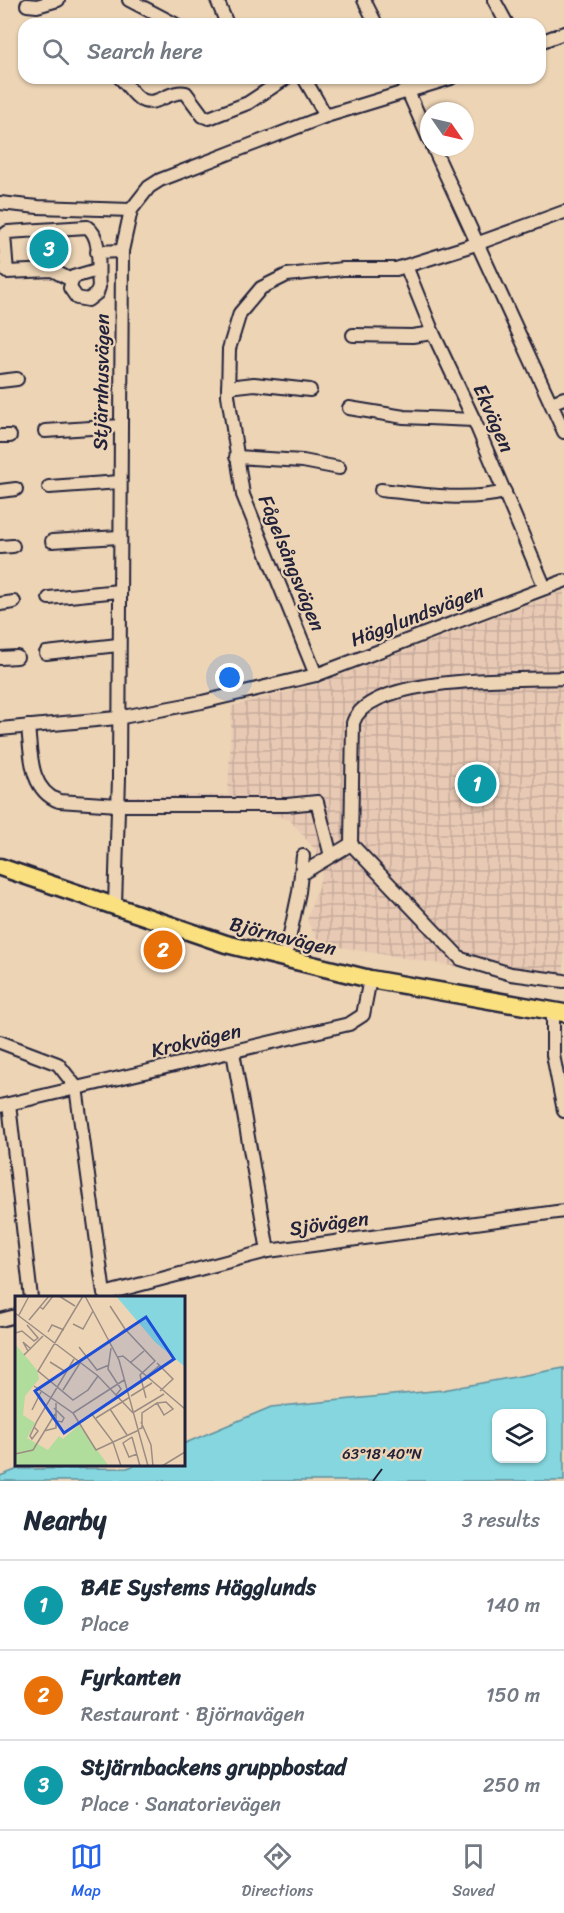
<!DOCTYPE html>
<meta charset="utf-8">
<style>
:root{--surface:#fff;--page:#f2f2f3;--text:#1f2937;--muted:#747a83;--line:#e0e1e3;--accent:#2563eb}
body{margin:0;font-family:Sriracha,sans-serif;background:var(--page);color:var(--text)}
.controls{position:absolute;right:18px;bottom:18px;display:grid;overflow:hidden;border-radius:12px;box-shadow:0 2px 4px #0004}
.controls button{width:54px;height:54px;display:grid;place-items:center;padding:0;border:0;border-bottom:2px solid var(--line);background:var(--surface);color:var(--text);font:30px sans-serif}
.compass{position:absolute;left:420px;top:102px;width:54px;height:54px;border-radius:50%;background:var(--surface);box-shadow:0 2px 4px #0004;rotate:124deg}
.you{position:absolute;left:230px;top:678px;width:21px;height:21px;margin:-15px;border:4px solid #fff;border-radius:50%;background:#1a73e8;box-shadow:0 0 0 9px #1a73e833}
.badge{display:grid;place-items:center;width:39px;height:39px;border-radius:50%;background:var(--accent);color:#fff;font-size:20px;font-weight:700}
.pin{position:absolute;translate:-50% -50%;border:3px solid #fff;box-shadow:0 2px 6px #0006}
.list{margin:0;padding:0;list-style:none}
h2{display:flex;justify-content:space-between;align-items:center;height:78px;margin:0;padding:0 24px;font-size:26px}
h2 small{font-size:20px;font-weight:400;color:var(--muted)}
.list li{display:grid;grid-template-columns:39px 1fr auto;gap:18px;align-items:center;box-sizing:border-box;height:90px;padding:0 24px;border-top:2px solid var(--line)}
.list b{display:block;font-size:22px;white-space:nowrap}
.list p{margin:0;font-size:20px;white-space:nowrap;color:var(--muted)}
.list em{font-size:20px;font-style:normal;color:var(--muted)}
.icon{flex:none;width:33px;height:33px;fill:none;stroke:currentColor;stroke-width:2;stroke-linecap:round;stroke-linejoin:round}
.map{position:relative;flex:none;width:564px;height:1481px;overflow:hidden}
.search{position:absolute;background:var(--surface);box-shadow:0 2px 4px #0004;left:18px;right:18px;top:18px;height:66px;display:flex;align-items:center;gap:15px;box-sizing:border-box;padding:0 21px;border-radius:18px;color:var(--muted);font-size:22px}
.sheet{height:348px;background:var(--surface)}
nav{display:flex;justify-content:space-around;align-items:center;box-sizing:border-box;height:84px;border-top:2px solid var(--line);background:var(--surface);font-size:16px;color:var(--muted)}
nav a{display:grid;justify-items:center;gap:3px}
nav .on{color:var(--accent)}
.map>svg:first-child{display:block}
</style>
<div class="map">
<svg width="564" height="1481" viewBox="0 0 564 1481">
<defs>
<pattern id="industrial-grid" width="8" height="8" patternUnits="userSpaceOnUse" patternTransform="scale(1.5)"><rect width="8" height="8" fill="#e8c9b4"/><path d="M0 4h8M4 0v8" fill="none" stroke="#c7ac9c"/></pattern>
</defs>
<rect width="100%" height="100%" fill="#edd4b5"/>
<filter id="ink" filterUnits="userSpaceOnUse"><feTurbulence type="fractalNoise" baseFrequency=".0167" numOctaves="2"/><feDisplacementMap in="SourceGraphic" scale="12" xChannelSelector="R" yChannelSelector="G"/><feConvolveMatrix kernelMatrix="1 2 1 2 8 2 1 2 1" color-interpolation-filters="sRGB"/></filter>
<g filter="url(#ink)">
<!-- industrial -->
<polygon fill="url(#industrial-grid)" points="564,591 564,985 340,947 316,938 307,920 322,874 317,852 290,820 258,810 127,812 128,796 228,795 232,706 317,684"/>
<!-- water -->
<path fill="#85d6de" stroke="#5d8e9d" stroke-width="1.5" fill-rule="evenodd" d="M564,1368v113h-564v-5l18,-7 109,-1 9,-3 47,-1v-20l88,-37 172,-17zM496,1414h46v44h-46z"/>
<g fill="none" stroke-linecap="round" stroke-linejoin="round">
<!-- minor casing -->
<g stroke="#22223b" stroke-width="16">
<g id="minor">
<polyline points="129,0 175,24"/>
<polyline points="217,0 227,24"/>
<polyline points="364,0 376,24"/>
<polyline points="494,0 507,24"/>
<polyline points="27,5 37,6 58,0"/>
<polyline points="540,42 564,33"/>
<path d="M120,78c7,6 13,17 20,21 15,10 30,-10 46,-6l17,23 6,2 39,-15 38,-25"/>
<polyline points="304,78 326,116"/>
<polyline points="402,78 429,139"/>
<polyline points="433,147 564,432"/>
<polyline points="0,203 38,207 131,210"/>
<polyline points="97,252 122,251"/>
<polyline points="406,266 433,333 474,420 545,588"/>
<path d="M71,280l-19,-10 -45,2 -3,-37 4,-3 79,-5c16,10 10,43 12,60l-2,6 -9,7 -11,-2 -7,-10 3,-11 24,-7"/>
<polyline points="353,335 412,336 433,333"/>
<polyline points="0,381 17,379"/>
<polyline points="228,387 254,384 310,390"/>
<polyline points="551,403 564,398"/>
<polyline points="349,408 404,417 474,420"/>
<polyline points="45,431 121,426"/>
<polyline points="0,436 10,436"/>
<polyline points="236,457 303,461 339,468"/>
<polyline points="49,487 120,482"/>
<path d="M381,490c41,4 83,12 124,2"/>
<polyline points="0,491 16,489"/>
<polyline points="52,541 119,537"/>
<polyline points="0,547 13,546"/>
<polyline points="49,598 119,591"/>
<polyline points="0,604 14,602"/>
<polyline points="46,653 118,645"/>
<polyline points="0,658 17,657"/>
<polyline points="316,675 243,495 228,395 229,349 240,313 261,288 287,275 343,269 396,269 476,244 564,212"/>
<path d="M28,726c3,27 1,64 31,75l59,4h169l30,-3 14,54"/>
<polyline points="0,729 117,718 202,702 316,675 564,581"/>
<path d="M351,844l2,-121c15,-49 168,-43 211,-45"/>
<polyline points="301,874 351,844 461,959 511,974 564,981"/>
<polyline points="115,905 119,778 122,251 131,210 149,187 160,180 326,116 451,78"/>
<polyline points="285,958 299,892 303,856"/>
<polyline points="553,1011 553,1055 564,1111"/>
<polyline points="0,1042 58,1064 76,1087 104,1294 268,1251 564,1211"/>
<polyline points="233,1052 268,1251"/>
<polyline points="9,1104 31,1298"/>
<polyline points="0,1106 349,1024 363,1015 370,979"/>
<polyline points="0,1320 16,1316"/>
</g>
</g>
<!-- major casing -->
<g stroke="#22223b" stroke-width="21">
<polyline id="major" points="0,867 226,944 370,979 564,1013"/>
</g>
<!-- minor -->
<use href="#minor" stroke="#edd4b5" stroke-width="12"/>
<!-- major -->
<use href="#major" stroke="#fbe080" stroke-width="16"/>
</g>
</g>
<!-- ticks -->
<path fill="none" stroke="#22223b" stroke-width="2" d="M373,1481l9,-12"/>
<g text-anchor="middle" stroke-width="4.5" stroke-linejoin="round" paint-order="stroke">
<!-- street labels -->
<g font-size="20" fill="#22223b" stroke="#edd4b5">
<text transform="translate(101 382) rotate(-89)" y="7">Stjärnhusvägen</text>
<text transform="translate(494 418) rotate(66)" y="7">Ekvägen</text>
<text transform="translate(292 563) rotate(68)" y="7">Fågelsångsvägen</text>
<text transform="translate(417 615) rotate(-21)" y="7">Hägglundsvägen</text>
<text transform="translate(283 936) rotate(14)" y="7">Björnavägen</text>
<text transform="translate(196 1040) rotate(-13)" y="7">Krokvägen</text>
<text transform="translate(329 1223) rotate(-8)" y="7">Sjövägen</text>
</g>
</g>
<!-- overview -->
<g transform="translate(15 1296)">
<rect width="170" height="170" fill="#edd4b5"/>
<path d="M0,48l22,26 2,9 -14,17 -2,19 12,8 -8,15 21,12 11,-14 4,3 16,-14 29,40h-93z" fill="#b0dd9b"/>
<path d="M101,0h68v70l-29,-24z" fill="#85d6de"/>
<path fill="none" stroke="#9c8d84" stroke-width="1.5" d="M44,0l16,10M68,0l-45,75 35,29 15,-10 10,-14M70,0l34,64 29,106M95,10l15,23 30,32 -15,14 6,23M25,11l3,2 10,-13M0,17l83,63 35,37M4,19l10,-19M14,24l20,-24M58,28l10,5 10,-18M33,36l4,-7 12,5M0,37l7,-2 12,10 4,-3 -11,-13M96,45l14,-12M64,51l18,23 12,-5M96,52l-3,21 13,20 -5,6M13,55l-5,-9 8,7M9,59l19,-19M103,61l5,-1 62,53M35,66l16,10M115,67l14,-12M142,67l16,16 -13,12M131,81l14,-12M19,90l39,27 51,-33M48,94l17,-27M116,100l21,-13M39,112l10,10 -2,4 -5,-1M95,113l17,26M17,114l9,-18M119,116l30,-18M58,117l23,37 43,-20M76,117l22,29 8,24M81,122l34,-21M126,126l10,23 2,21M19,131l4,4 -6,8 -2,-3 7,-15 37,-62M124,133l3,-1v-15l15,-10 9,-1 7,7 -9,6 -7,-12M29,135l12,-3v-25M117,141l-9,6 6,14 8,-3M117,141l8,29M0,158l18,-4 22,-36M147,170l23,-14"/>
<path fill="#1d4ed8" fill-opacity="0.15" stroke="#1d4ed8" stroke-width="3" d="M131,21l28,42 -110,74 -29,-42z"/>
<rect width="170" height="170" fill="none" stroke="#22223b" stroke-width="3"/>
</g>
<g font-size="15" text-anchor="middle" fill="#22223b" stroke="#edd4b5" stroke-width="4.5" stroke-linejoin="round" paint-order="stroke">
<text x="382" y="1459">63°18'40"N</text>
</g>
</svg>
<div class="controls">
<button><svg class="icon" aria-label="layers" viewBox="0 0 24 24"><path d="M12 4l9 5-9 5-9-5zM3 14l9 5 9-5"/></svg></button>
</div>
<svg class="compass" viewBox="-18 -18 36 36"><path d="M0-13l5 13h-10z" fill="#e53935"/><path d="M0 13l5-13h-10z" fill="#747a83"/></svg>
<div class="you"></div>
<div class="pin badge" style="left:477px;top:784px;background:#0f9aa8">1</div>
<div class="pin badge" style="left:163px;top:950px;background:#e8710a">2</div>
<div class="pin badge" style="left:49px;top:249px;background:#0f9aa8">3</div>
<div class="search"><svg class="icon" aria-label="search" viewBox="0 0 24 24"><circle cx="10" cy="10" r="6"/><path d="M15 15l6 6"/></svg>Search here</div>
</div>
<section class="sheet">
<h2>Nearby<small>3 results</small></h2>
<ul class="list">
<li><span class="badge" style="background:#0f9aa8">1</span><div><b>BAE Systems Hägglunds</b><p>Place</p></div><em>140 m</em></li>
<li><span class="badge" style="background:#e8710a">2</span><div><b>Fyrkanten</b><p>Restaurant · Björnavägen</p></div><em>150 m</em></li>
<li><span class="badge" style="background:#0f9aa8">3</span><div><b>Stjärnbackens gruppbostad</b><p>Place · Sanatorievägen</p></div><em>250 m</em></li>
</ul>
</section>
<nav>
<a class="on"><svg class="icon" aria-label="map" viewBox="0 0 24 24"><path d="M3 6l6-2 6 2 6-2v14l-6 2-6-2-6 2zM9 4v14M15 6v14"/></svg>Map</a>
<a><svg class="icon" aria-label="directions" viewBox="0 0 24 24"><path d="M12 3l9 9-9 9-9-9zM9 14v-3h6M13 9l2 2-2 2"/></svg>Directions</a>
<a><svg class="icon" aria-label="saved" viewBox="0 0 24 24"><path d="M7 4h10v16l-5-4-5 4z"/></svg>Saved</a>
</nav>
